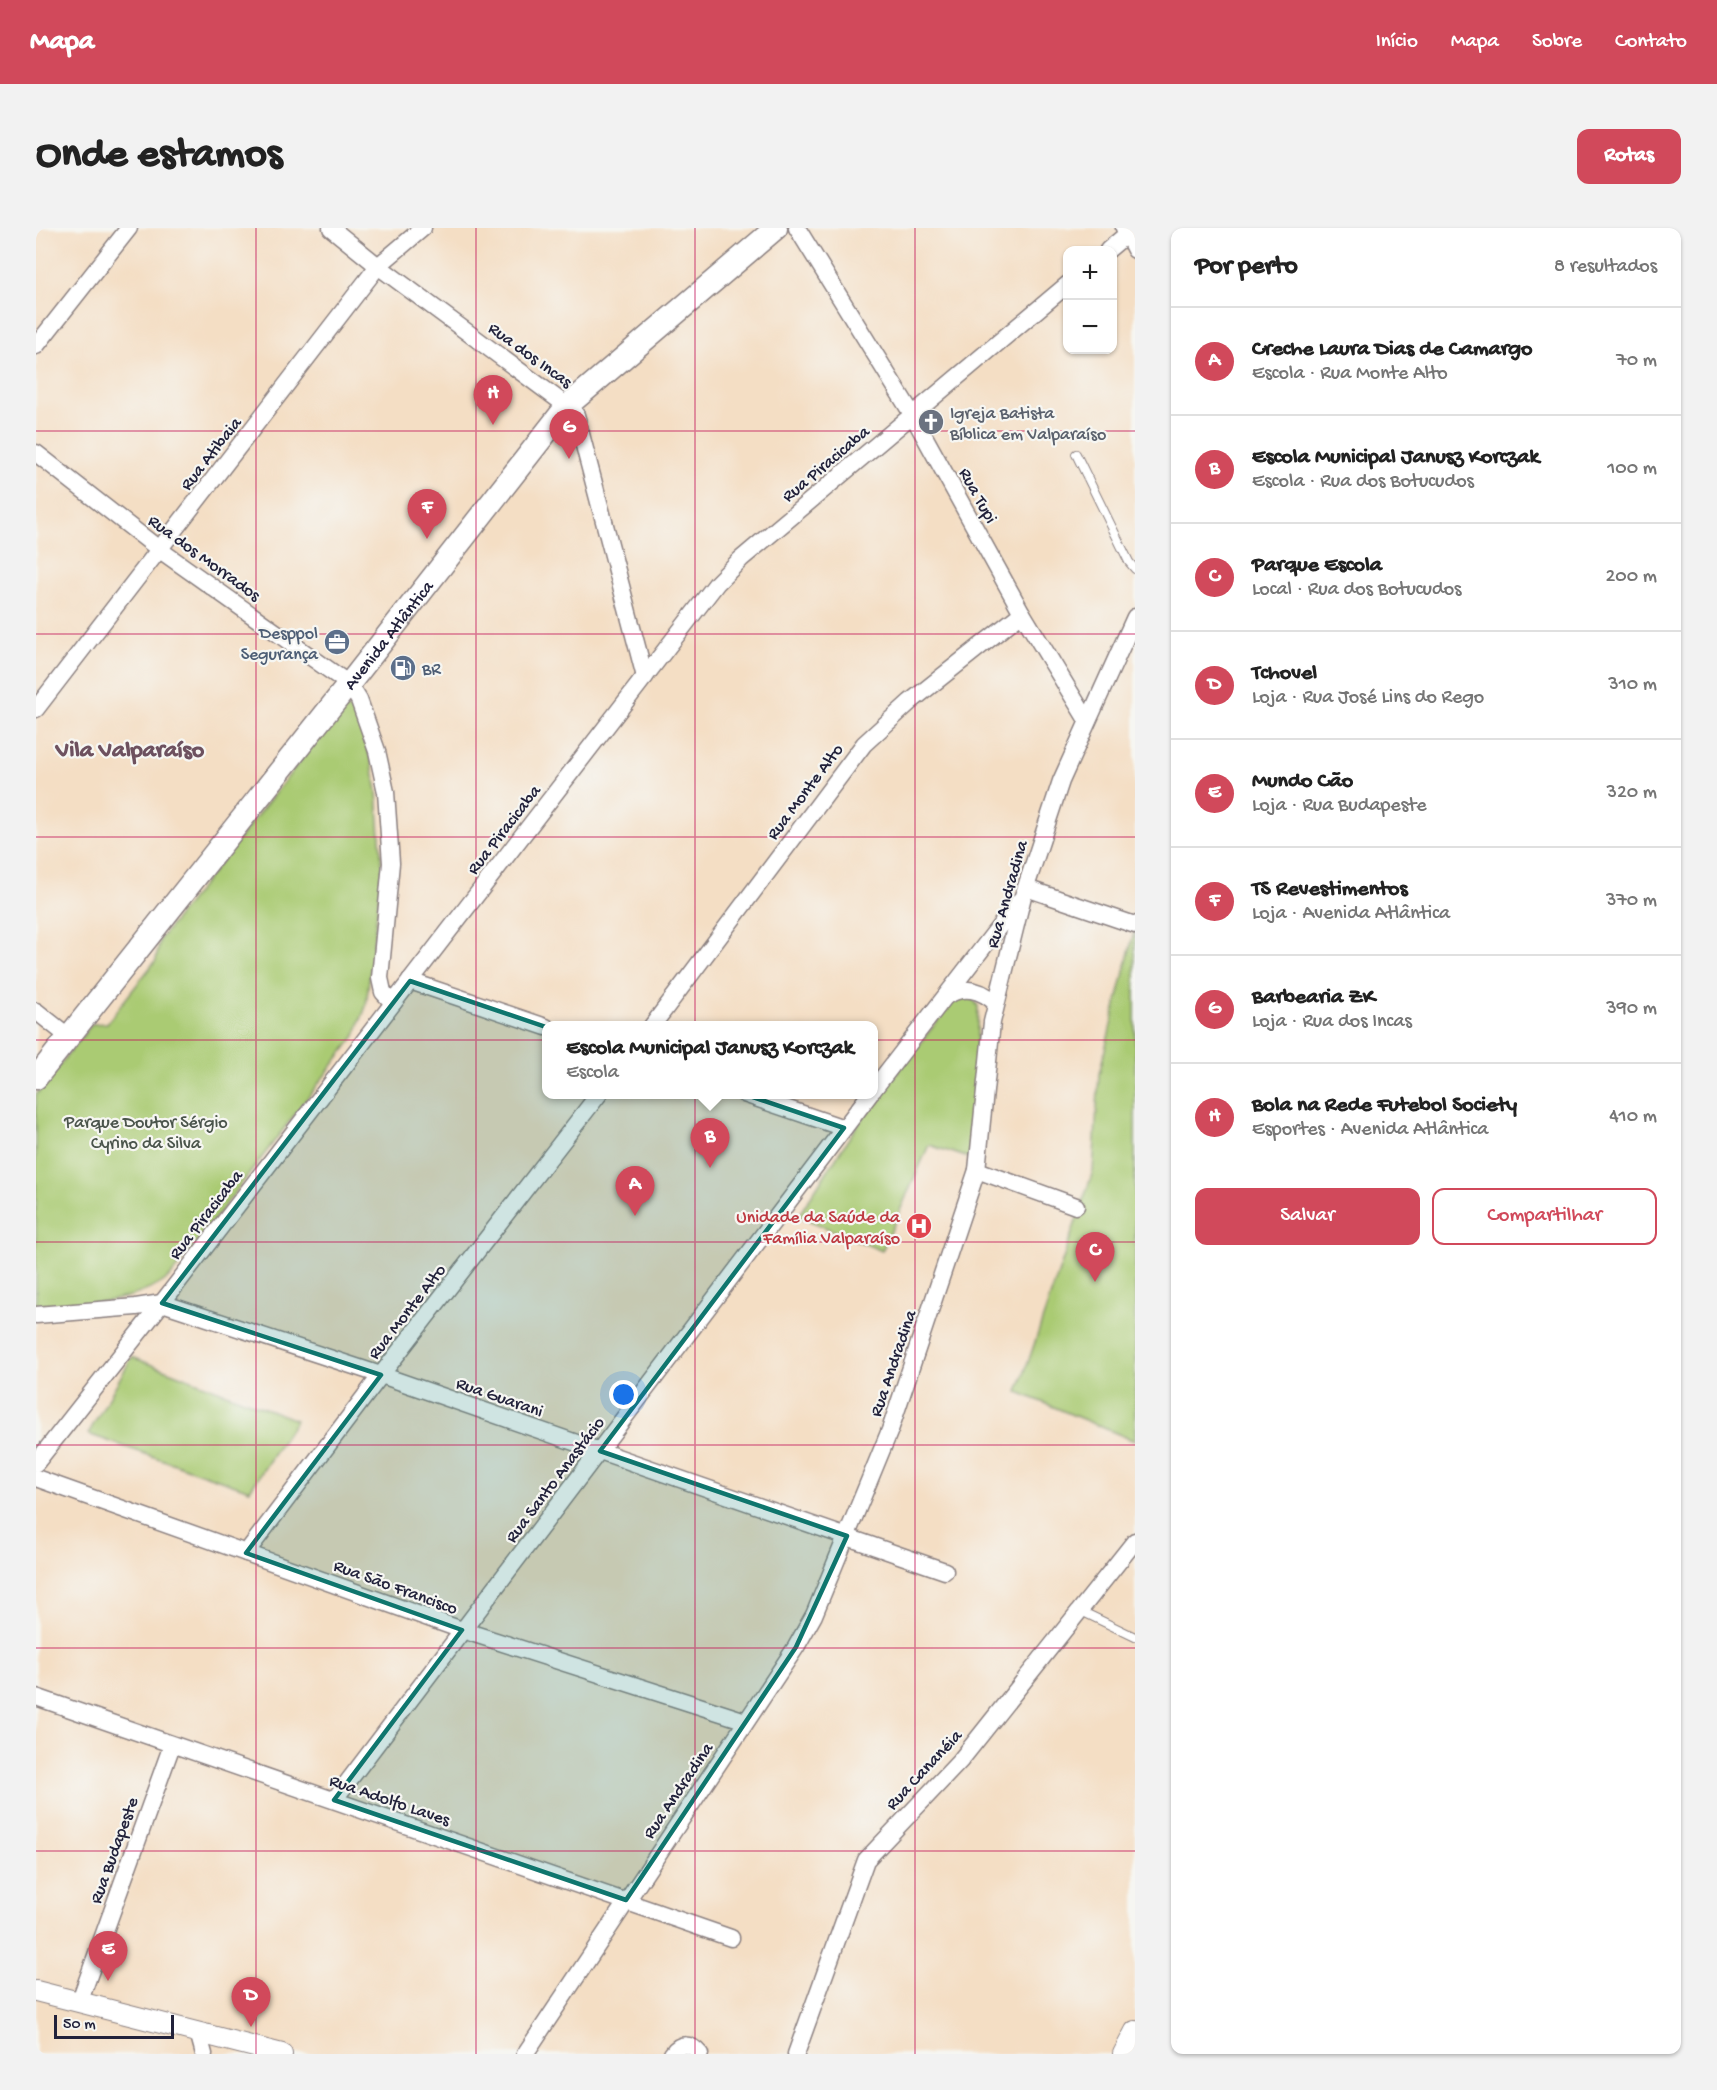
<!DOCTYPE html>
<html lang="pt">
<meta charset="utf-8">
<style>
:root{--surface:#fff;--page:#f2f2f2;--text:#222;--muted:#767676;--line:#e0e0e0;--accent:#d1495b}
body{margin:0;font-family:"Gochi Hand",sans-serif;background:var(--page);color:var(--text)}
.controls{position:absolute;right:18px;top:18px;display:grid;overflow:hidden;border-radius:12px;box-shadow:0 2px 4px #0004}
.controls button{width:54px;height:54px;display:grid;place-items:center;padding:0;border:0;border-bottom:2px solid var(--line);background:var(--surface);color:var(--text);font:30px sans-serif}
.scale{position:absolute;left:18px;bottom:15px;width:120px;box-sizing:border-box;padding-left:6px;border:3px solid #22223b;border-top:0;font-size:16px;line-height:21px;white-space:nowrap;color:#22223b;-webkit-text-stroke:4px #f6f6f2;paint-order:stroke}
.you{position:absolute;left:588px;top:1167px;width:21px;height:21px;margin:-15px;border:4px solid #fff;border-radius:50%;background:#1a73e8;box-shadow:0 0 0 9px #1a73e833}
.badge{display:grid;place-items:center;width:39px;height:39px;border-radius:50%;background:var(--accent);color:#fff;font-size:20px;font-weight:700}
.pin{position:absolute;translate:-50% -50px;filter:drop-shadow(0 2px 3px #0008)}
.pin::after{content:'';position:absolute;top:32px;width:21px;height:18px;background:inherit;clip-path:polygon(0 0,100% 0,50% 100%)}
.popup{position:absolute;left:506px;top:793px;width:336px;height:78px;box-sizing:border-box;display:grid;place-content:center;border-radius:12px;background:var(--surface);filter:drop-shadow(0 2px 4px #0005);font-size:20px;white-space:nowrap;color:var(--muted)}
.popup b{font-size:22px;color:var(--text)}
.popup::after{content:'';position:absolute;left:50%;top:100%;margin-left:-12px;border:12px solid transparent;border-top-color:var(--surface)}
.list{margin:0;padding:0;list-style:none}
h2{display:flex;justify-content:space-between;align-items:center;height:78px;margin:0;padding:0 24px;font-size:26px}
h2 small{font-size:20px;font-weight:400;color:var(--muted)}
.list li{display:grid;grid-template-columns:39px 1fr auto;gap:18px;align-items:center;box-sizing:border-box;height:108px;padding:0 24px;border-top:2px solid var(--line)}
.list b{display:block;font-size:22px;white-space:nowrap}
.list p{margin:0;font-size:20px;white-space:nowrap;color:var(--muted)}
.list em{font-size:20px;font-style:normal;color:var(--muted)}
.actions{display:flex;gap:12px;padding:18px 24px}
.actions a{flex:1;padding:14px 0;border:2px solid var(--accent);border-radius:12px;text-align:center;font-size:21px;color:var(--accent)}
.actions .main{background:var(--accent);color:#fff}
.map{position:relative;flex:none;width:1099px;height:1826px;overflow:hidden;border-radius:12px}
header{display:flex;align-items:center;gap:36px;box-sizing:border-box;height:84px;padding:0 30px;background:var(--accent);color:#fff}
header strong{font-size:28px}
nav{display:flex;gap:33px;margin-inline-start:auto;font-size:21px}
.intro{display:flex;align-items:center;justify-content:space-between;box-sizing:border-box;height:144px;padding:0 36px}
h1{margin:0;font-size:42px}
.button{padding:15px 27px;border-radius:12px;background:var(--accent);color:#fff;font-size:21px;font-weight:700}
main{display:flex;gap:36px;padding:0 36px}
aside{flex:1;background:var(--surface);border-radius:12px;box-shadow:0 2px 4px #0004}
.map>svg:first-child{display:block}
</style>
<header>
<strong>Mapa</strong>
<nav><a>Início</a><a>Mapa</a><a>Sobre</a><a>Contato</a></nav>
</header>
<div class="intro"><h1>Onde estamos</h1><a class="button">Rotas</a></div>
<main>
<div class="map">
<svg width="1099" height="1826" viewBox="0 0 1099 1826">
<rect width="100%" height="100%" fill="#f6f6f2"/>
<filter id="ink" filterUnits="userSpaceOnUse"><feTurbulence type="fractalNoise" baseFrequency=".0167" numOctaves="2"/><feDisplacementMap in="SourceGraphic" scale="12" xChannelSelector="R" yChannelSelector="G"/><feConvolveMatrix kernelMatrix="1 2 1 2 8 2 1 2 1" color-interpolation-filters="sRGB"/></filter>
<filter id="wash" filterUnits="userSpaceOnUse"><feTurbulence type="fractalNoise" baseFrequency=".008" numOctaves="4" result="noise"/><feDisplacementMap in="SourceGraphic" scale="24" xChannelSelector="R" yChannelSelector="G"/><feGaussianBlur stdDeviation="1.35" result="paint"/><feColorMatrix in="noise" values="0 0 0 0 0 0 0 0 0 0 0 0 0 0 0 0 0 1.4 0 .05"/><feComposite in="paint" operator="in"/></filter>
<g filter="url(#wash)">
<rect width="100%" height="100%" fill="#f4dec4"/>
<!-- green -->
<g fill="#aacb73" stroke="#667657" stroke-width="1.5">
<path d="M306,480l14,3 16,53 5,27 5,77 -16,138 -11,30 -184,240c-38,30 -89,27 -135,30v-211l56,-71 15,-1 49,-63 4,-21z"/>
<polygon points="1099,700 1099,1213 982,1164 1057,943 1063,846"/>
<polygon points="919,770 936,770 942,778 936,931 893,917 846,1023 762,988 822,896"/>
<polygon points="96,1129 260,1192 214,1262 52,1206"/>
</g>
</g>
<g filter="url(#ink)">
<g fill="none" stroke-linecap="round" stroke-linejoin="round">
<!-- service casing -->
<g stroke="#8b8080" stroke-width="10">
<g id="service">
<polyline points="1040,226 1093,334 1099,341"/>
<polyline points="1045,1383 1099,1409"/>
</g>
</g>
<!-- minor casing -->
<g stroke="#8b8080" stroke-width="19">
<g id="minor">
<polyline points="295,0 342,38 531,178 540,187 609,449"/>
<polyline points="761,0 876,186 986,385 1051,492"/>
<polyline points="1088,0 1099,22"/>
<polyline points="1072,22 1091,6"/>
<polyline points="0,118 93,0"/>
<polyline points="0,225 124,322 313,456 323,472 341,523 350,564 355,635 344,750 347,764 357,775"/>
<polyline points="0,481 342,38 387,0"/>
<polyline points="990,660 1099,697"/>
<polyline points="374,753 510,799"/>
<path d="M910,768c18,-11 34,-7 50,7"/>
<polyline points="0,783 33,809"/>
<polyline points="616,798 828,516 874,474 986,385"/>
<polyline points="837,862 983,673"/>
<polyline points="708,866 808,900"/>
<polyline points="941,942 1040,978"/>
<polyline points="0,1087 100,1079 126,1075 345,1147 909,1343"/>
<polyline points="0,1235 126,1075 681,355 705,331 1032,56"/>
<polyline points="0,1250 426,1402 710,1493"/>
<polyline points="210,1325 345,1147 563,866"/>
<polyline points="0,1469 695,1710"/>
<polyline points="298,1572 834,866"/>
<polyline points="43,1775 136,1517"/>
<polyline points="162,1804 168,1826"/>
<polyline points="489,1826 760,1419 778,1387 854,1202 941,942 956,794 987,668 1025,553 1099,389"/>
<path d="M636,1826c8,-12 19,-11 28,0"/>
<polyline points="760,1826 830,1632 924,1533 1099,1313"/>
</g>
</g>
<!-- tertiary casing -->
<g stroke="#8b8080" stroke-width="22">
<g id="tertiary">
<polyline points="0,1763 246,1826"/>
<polyline points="1087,1826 1099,1803"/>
</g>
</g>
<!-- secondary casing -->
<g stroke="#8b8080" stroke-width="25">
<g id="secondary">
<path id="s1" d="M0,850l321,-404 210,-268 209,-178"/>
</g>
</g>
<!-- service -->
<use href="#service" stroke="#fff" stroke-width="8"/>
<!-- minor -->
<use href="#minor" stroke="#fff" stroke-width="16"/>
<!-- tertiary -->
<use href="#tertiary" stroke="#fff" stroke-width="20"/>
<!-- secondary -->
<use href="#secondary" stroke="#fff" stroke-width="22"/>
</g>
</g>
<!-- marked area -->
<path fill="#0f766e" fill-opacity="0.2" stroke="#0f766e" stroke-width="4.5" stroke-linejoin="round" d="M374,753l434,147 -244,323 247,85 -51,111 -170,253 -292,-100 128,-170 -216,-77 135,-178 -219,-72z"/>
<!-- grid -->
<path fill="none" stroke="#c2185b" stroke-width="1.5" stroke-opacity="0.55" d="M220,0v1826M440,0v1826M659,0v1826M879,0v1826M0,203h1099M0,406h1099M0,609h1099M0,812h1099M0,1014h1099M0,1217h1099M0,1420h1099M0,1623h1099"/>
<!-- icons -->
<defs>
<g id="church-disc" transform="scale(1.35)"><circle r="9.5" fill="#6b7280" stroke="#f6f6f2"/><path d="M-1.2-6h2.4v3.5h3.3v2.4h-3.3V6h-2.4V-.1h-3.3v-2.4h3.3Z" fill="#fff"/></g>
<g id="office-disc" transform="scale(1.35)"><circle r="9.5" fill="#5c6f8a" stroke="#f6f6f2"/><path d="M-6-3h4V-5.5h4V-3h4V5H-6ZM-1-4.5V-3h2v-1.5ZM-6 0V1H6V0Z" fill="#fff"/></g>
<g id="fuel-disc" transform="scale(1.35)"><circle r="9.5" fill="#5c6f8a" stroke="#f6f6f2"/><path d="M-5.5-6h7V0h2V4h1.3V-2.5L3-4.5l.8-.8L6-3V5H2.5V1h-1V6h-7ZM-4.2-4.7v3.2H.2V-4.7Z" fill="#fff"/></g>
<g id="hospital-disc" transform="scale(1.35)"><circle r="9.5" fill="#e0444e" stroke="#f6f6f2"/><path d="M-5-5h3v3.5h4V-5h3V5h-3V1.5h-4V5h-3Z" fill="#fff"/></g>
</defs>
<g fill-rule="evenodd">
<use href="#church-disc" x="895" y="194"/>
<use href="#office-disc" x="301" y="414"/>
<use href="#fuel-disc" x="367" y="440"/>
<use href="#hospital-disc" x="883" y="998"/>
</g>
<g text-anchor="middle" stroke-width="4.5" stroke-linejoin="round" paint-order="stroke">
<!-- street labels -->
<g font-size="18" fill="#22223b" stroke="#f6f6f2">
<text transform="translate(495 126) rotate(36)" y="6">Rua dos Incas</text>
<text transform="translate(174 225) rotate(-52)" y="6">Rua Atibaia</text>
<text transform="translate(789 235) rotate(-40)" y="6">Rua Piracicaba</text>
<text transform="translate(943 267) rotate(61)" y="6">Rua Tupi</text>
<text transform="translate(169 329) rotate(36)" y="6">Rua dos Morrados</text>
<text dy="6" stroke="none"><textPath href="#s1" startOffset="566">Avenida Atlântica</textPath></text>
<text transform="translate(768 563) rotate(-53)" y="6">Rua Monte Alto</text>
<text transform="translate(467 601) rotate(-52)" y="6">Rua Piracicaba</text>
<text transform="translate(970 666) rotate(-74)" y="6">Rua Andradina</text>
<text transform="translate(169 986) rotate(-52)" y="6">Rua Piracicaba</text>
<text transform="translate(370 1083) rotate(-52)" y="6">Rua Monte Alto</text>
<text transform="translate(856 1135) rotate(-71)" y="6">Rua Andradina</text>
<text transform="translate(464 1168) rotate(19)" y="6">Rua Guarani</text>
<text transform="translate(518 1251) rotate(-53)" y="6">Rua Santo Anastácio</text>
<text transform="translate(360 1358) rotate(20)" y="6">Rua São Francisco</text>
<text transform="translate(887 1541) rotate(-47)" y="6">Rua Cananéia</text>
<text transform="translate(641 1562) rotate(-56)" y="6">Rua Andradina</text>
<text transform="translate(354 1571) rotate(19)" y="6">Rua Adolfo Laves</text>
<text transform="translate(77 1622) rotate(-70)" y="6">Rua Budapeste</text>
</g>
<!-- worship labels -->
<g font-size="18" fill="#5b616d" stroke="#f6f6f2" text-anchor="start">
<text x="914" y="190">Igreja Batista<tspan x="914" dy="21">Bíblica em Valparaíso</tspan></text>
</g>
<!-- service labels -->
<g font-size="18" fill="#4e5e75" stroke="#f6f6f2" text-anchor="end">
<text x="282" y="410">Desppol<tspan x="282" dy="21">Segurança</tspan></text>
<text x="386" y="446" text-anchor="start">BR</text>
</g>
<!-- park labels -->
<g font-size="18" fill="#4b554c" stroke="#f6f6f2">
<text x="110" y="899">Parque Doutor Sérgio<tspan x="110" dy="21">Cyrino da Silva</tspan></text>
</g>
<!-- health labels -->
<g font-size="18" fill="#be3a42" stroke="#f6f6f2" text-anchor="end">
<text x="864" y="994">Unidade da Saúde da<tspan x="864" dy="21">Família Valparaíso</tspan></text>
</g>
<!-- district labels -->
<g font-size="24" font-weight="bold" fill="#6d515f" stroke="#f6f6f2">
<text x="94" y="528">Vila Valparaíso</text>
</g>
</g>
</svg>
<div class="controls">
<button>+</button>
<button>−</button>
</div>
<div class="scale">50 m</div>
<div class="you"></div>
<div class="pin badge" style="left:599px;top:988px">A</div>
<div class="pin badge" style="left:674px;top:940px">B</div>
<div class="popup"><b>Escola Municipal Janusz Korczak</b>Escola</div>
<div class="pin badge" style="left:1059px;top:1054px">C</div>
<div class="pin badge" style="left:215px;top:1799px">D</div>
<div class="pin badge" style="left:72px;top:1753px">E</div>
<div class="pin badge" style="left:391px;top:311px">F</div>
<div class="pin badge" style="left:533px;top:231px">G</div>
<div class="pin badge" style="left:457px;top:197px">H</div>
</div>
<aside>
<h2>Por perto<small>8 resultados</small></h2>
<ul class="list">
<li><span class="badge">A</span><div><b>Creche Laura Dias de Camargo</b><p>Escola · Rua Monte Alto</p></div><em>70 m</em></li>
<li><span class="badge">B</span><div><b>Escola Municipal Janusz Korczak</b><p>Escola · Rua dos Botucudos</p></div><em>100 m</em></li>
<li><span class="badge">C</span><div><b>Parque Escola</b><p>Local · Rua dos Botucudos</p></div><em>200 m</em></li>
<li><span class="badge">D</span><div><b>Tchovel</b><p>Loja · Rua José Lins do Rego</p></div><em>310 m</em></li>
<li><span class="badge">E</span><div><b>Mundo Cão</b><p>Loja · Rua Budapeste</p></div><em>320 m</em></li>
<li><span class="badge">F</span><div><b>TS Revestimentos</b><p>Loja · Avenida Atlântica</p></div><em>370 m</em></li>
<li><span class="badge">G</span><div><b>Barbearia ZK</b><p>Loja · Rua dos Incas</p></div><em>390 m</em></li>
<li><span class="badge">H</span><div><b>Bola na Rede Futebol Society</b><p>Esportes · Avenida Atlântica</p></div><em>410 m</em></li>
</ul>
<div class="actions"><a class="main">Salvar</a><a>Compartilhar</a></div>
</aside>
</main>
